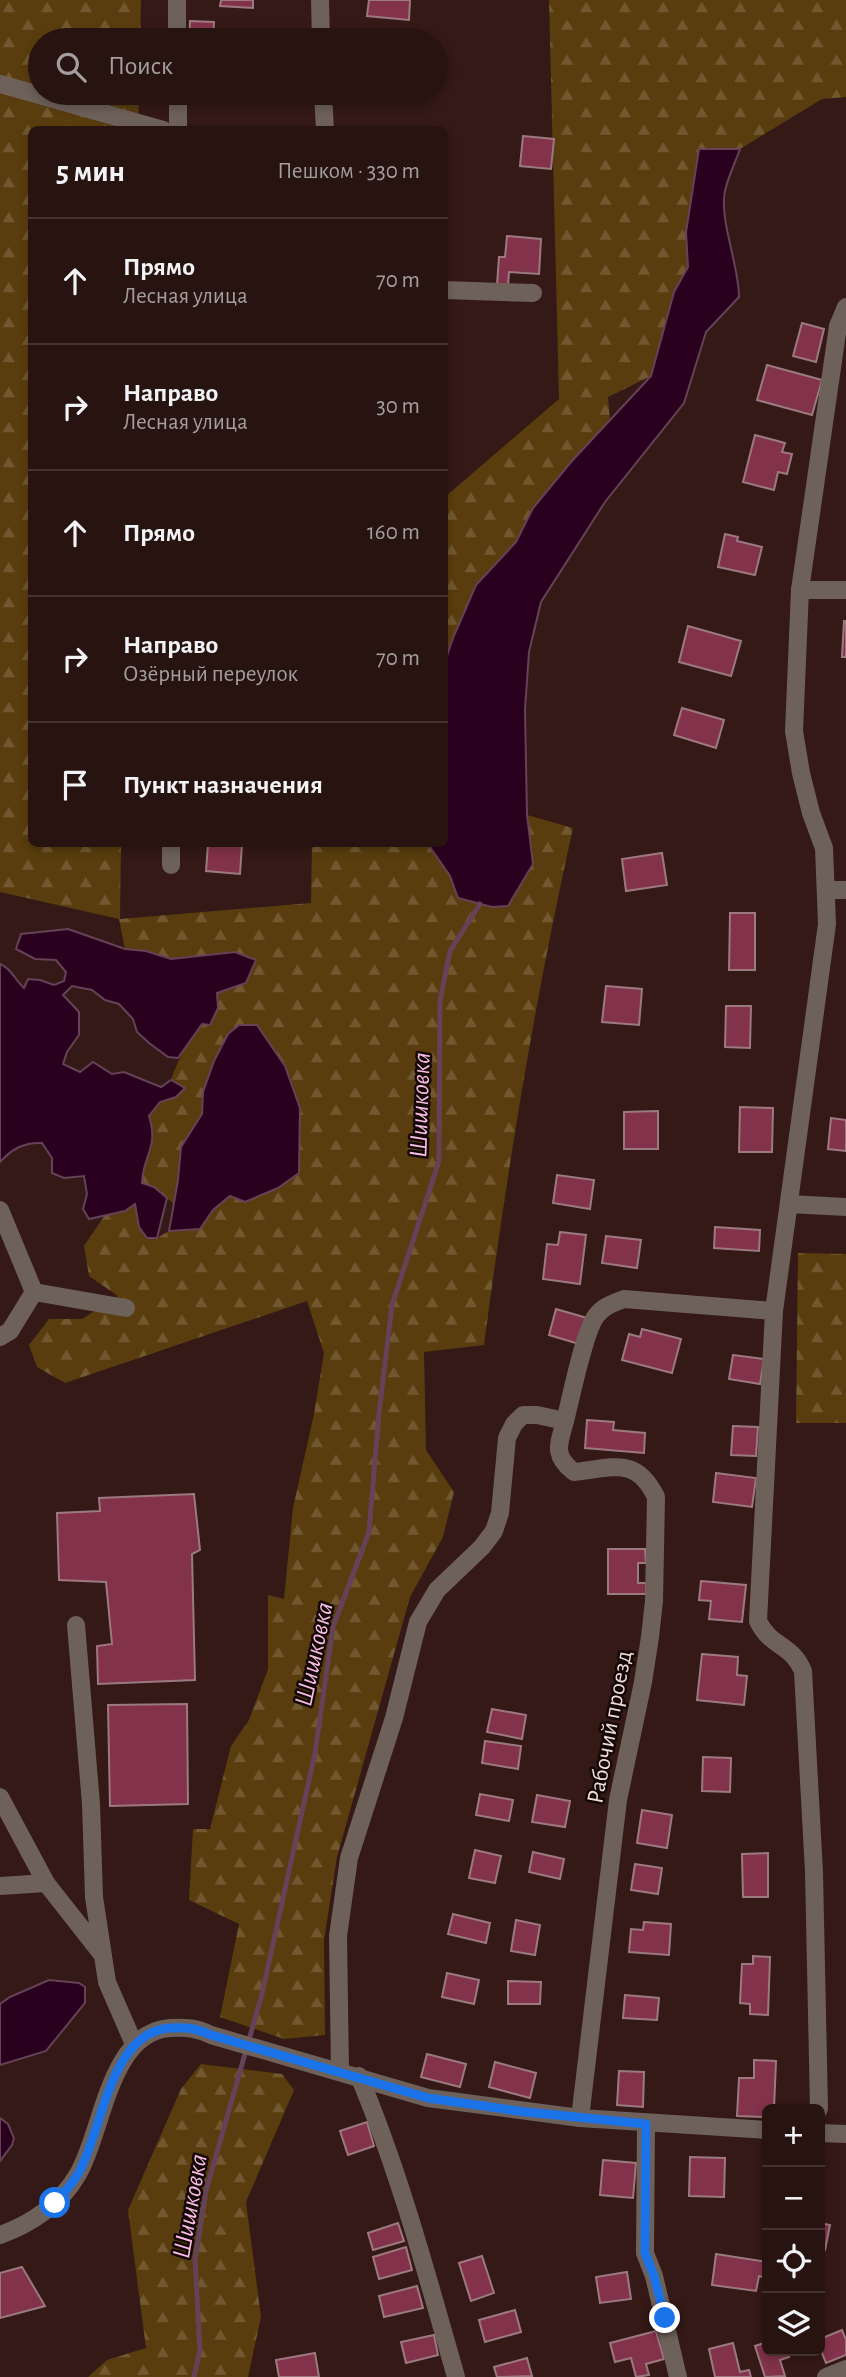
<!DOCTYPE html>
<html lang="ru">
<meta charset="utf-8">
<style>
:root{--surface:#271310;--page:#2f1c19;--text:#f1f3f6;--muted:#a49e9f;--line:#433230}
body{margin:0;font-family:"Alegreya Sans",sans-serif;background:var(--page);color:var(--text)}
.controls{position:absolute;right:21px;bottom:21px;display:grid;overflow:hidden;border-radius:10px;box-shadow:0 4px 10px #0003}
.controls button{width:63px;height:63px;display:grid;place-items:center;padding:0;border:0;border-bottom:2px solid var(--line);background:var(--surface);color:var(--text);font:35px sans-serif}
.stop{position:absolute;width:21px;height:21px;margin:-16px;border:5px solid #1a73e8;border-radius:50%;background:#fff}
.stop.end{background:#1a73e8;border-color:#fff;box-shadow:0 2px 7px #0008}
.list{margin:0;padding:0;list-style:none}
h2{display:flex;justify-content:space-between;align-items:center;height:91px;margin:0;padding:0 28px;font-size:30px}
h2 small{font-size:23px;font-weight:400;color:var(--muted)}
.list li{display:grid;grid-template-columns:46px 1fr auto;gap:21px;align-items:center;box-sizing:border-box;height:126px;padding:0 28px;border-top:2px solid var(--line)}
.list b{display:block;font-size:26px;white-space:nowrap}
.list p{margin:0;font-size:23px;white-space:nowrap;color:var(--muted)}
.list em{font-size:23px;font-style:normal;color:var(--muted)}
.icon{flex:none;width:38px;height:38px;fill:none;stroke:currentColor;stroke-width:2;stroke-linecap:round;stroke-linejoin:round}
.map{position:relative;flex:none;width:846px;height:2377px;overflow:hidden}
.search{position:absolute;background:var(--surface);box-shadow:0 4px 10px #0003;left:28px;top:28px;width:420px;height:77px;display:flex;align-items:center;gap:18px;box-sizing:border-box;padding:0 24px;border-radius:38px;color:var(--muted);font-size:26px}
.panel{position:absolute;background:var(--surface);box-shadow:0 4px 10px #0003;left:28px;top:126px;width:420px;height:721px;border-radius:10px}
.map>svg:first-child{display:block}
</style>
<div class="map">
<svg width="846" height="2377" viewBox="0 0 846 2377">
<defs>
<pattern id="forest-firs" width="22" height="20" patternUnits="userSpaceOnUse" patternTransform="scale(1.75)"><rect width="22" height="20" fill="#593d0e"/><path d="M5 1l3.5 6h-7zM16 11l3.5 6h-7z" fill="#715830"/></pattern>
</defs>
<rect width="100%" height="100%" fill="#341916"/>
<!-- forest -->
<g fill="url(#forest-firs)">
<path d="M0,0h141l-1,40h-100v53h99l-1,36 -106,1v714h89l-1,75 191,-16 1,-59h116l22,32 8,22 75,-34 -6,-49 46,13c-38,170 -66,343 -89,517l-60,7 2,98 28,42 -11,45 -33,60 -73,260 -13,83 1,95 -41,4 -64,-22 19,-93 -50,-24 4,-71h17l21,-83 18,-26 19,-51v-74l16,4 9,-91 21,-94 10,-61 -17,-52 -242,82 -28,-16 -8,-22 20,-26h33l36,-23 -29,-20 -5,-30 21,-31 20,-4 10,-7 4,23 8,11h10l12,-7 31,-2 13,-19 17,-14 69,-23 -1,-29 -13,-78 -28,-41 -29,9 -14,27 -11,31 -1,22 -21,33 -6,58 -21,-18 -12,-3c1,-29 17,-37 7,-68l11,-15 16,-4 8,-9 -13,-8c9,-28 26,-51 47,-72l-1,-15 29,-10 -11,-31 -64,7 -25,-8 -21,-2 -6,-30 -119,-27z"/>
<polygon points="549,0 846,0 846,97 822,99 740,149 699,149 686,232 688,267 674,292 651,376 608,397 610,420 533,508 516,542 476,585 453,638 445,665 445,497 559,399"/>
<polygon points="798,1253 846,1254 846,1423 796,1423"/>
<polygon points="201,2064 282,2074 294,2090 246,2202 261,2317 248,2377 88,2377 107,2360 146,2348 128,2210 181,2089"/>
</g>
<!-- water -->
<g fill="#2a001f" stroke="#654257" stroke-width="2">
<path d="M699,149h41c-5,14 -12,28 -15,42 -6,29 14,74 14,106l-33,35 -22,71 -79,99 -64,100 -12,50 -4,57 2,106 6,49 -25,42 -16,1 -34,-9 -8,-22 -22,-32h16v-179l9,-27 23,-53 40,-43 17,-34 38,-46 80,-86 23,-84 14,-25 -2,-35z"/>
<path d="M68,929l57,20 21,2 25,8 64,-7 21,8 -10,23 -29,10 1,15 -8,17 -8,-1 -24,34 -10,-1 -19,-14 -12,-11 -4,-13 -14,-15 -14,-4 -13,-10 -20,-4 -9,9 16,17v23l-12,17 -4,12 17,8 13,-10 19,12 12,-2 37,15 10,-7 14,8 -9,9 -16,5 -11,14c10,33 -6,38 -7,67l12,4 13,11 -10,40h-10l-8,-11 -4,-23 -10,7 -36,8 -6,-10 4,-15 -3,-18 -20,2 -12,-5v-15l-10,-15c-18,-1 -30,6 -42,19v-198c11,4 15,16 24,24l4,-9 12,1 14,5 10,-4 2,-9 -10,-12 -21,-1 -19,-10 5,-15z"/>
<polygon points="239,1025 257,1025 285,1066 300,1108 299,1173 278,1188 245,1202 230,1196 213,1210 200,1229 169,1231 178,1180 181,1147 202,1114 203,1092 214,1061 228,1034"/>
<polygon points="49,1980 79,1983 85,1987 85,2003 46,2051 0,2065 0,2004 10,1997"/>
<polygon points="0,2118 8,2124 14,2138 12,2145 0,2161"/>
</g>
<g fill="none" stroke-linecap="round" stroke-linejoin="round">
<!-- stream -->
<polyline stroke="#654257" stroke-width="5" points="194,2377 200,2350 195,2260 206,2191 262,1994 315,1753 333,1627 369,1532 379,1413 392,1305 439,1161 440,1001 450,951 480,904"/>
</g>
<!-- building -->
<g fill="#82324b" stroke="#9c7981" stroke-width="2">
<polygon points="221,0 253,0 253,8 220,6"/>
<polygon points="369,0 410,0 409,20 367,16"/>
<polygon points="190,21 214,22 213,40 189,40"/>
<polygon points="218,93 251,93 251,101 218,100"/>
<polygon points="523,136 554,139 551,169 520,166"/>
<polygon points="507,236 541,239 539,274 509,272 508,286 497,285 499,257 505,257"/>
<polygon points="802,323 824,329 816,362 793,356"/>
<polygon points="767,365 822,380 812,415 757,400"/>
<polygon points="755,435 785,443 782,452 792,454 787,474 778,472 774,490 743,482"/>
<polygon points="725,534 738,537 737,541 762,547 755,575 718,567"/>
<polygon points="844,621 846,621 846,657 842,657"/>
<polygon points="688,626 741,641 731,676 679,662"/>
<polygon points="682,708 724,720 716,748 674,735"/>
<polygon points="208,844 242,844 240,874 206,871"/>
<polygon points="662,853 667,885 626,891 622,859"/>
<polygon points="730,913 755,913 755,970 729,970"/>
<polygon points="606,986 642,989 639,1025 602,1022"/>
<polygon points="726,1006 751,1006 750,1048 725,1047"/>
<polygon points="740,1107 773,1108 772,1152 739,1152"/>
<polygon points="658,1111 658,1149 624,1149 624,1112"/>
<polygon points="831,1118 846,1120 846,1151 828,1149"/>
<polygon points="557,1175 594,1180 590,1209 553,1203"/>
<polygon points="715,1227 760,1230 759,1251 714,1248"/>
<polygon points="560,1232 586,1235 580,1284 543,1279 547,1244 558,1245"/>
<polygon points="606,1236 641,1240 637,1268 602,1263"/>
<polygon points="556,1309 587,1318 579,1344 549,1335"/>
<polygon points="642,1329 681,1339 672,1373 622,1360 629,1334 640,1337"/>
<polygon points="733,1355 764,1359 760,1384 729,1379"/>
<polygon points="587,1420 614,1422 613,1430 645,1433 644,1453 585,1448"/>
<polygon points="733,1426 758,1427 756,1456 731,1455"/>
<polygon points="716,1473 756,1478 752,1507 713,1502"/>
<polygon points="194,1494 200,1550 192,1554 195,1680 98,1684 97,1646 112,1644 106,1582 59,1580 57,1513 100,1511 99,1498"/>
<polygon points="608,1549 645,1549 646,1563 638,1563 638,1583 646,1583 646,1594 608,1594"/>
<polygon points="701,1581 746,1585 742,1622 709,1619 711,1601 699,1600"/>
<polygon points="702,1654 738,1657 737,1675 747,1676 744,1705 697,1700"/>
<polygon points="187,1704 188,1804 110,1806 108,1705"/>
<polygon points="492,1709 526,1715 522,1739 487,1732"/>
<polygon points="485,1741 521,1746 518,1769 482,1763"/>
<polygon points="703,1757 731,1758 730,1792 702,1791"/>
<polygon points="480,1794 513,1800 509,1821 476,1815"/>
<polygon points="537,1795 570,1801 565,1827 532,1822"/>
<polygon points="642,1810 672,1815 667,1848 637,1843"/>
<polygon points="475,1850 501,1856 495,1883 469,1878"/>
<polygon points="533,1852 564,1859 560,1879 529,1872"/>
<polygon points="768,1853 768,1897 743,1897 742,1854"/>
<polygon points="635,1864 662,1868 658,1894 631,1890"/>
<polygon points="453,1914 490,1923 486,1943 448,1934"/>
<polygon points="516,1920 540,1925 535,1955 511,1951"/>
<polygon points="644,1922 671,1924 669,1955 629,1952 631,1929 643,1930"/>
<polygon points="753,1956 770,1957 768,2015 750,2014 750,2004 740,2003 742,1964 753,1964"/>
<polygon points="447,1973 479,1980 474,2004 442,1997"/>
<polygon points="508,1981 541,1982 540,2004 508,2004"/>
<polygon points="625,1995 659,1998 657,2020 623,2018"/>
<polygon points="427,2054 466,2064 460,2087 421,2077"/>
<polygon points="754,2060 776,2061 774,2109 767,2109 767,2117 737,2116 739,2078 754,2078"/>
<polygon points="495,2062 536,2073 530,2098 489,2087"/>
<polygon points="619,2071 644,2072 643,2107 617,2105"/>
<polygon points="367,2122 374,2146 348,2155 340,2131"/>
<polygon points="690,2157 725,2158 724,2197 689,2196"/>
<polygon points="603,2160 636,2163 633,2198 600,2195"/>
<polygon points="398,2223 404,2241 373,2250 368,2233"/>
<polygon points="820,2223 830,2225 825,2250 820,2249 820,2251"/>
<polygon points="406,2247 412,2270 379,2279 373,2257"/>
<polygon points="716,2254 767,2262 767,2278 759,2276 756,2291 712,2285"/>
<polygon points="482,2256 494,2293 471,2301 459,2263"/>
<polygon points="22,2267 45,2306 0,2318 0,2273"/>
<polygon points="627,2272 631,2299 600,2303 596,2277"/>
<polygon points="417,2286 423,2308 384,2317 379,2296"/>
<polygon points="515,2310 521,2332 485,2342 479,2320"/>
<polygon points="842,2330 846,2340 846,2355 826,2363 820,2348 820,2339"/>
<polygon points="656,2331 664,2359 646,2364 649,2375 636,2377 631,2358 615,2362 610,2343"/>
<polygon points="434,2335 438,2355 406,2363 401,2342"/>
<polygon points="767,2342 767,2351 787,2351 789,2357 780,2360 785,2376 765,2377 755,2346"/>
<polygon points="733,2343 740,2372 749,2370 751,2377 715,2377 709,2349"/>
<polygon points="315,2353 319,2377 279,2377 276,2360"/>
<polygon points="527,2358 532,2376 497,2377 494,2367"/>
</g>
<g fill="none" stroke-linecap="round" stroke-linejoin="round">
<!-- minor -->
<g stroke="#6e615a" stroke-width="18">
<polyline points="177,0 177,40"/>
<polyline points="320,0 321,40"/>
<polyline points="0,84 163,130"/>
<polyline points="178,93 178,130"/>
<polyline points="323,93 325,130"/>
<polyline points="444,290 533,293"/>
<polyline points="800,590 846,590"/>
<polyline points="171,865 171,844"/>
<polyline points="826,890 846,890"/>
<polyline points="789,1204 846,1207"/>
<polyline points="0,1210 34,1292 126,1308"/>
<path d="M774,1311l-16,310c13,27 33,22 45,50l11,201 5,237"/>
<polyline points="0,1337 10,1331 34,1292"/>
<path d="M565,1421c-6,23 -13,34 9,51 39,-4 62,-16 82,25l-2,104 -4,36 -7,45 -25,118 -38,318"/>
<polyline points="76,1625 91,1804 94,1897 107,1982 134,2044"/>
<polyline points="0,1797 46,1883 101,1953"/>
<polyline points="0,1886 46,1883"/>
<path d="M340,2072l-2,-136 11,-78 45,-140 24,-96 19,-32 45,-43 12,-16 6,-18 7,-75 7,-14 9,-9h14l28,6c6,-23 19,-89 31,-105 7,-10 18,-13 28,-17l150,12 53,-387 -3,-76 -13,-35 -10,-40 -7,-42 6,-141 38,-264 8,-19"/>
<path d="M359,2076c41,98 68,199 97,301"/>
<polyline points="646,2124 645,2253 654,2276 678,2377"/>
<polyline points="820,2133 846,2134"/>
<path d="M0,2235c31,-11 61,-31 78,-61 25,-43 31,-142 92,-146 16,-1 27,0 41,7l217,63 152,20 187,12"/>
<polyline points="826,2377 846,2369"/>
</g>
</g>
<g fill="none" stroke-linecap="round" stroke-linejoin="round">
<!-- route -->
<path stroke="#1a73e8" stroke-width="9" d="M55,2203c8,-9 17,-19 23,-29 25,-43 31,-142 92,-146 16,-1 26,0 41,7l217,63 98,14 120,12 -1,129 9,23 11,42"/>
</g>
<g text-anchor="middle" stroke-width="5" stroke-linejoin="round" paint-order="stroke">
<!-- street labels -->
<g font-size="24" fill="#f0dcd9" stroke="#140807">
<text transform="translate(609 1727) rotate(-79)" y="8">Рабочий проезд</text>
</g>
<!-- water labels -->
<g font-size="26" font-style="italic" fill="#f9bde5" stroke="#140807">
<text transform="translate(419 1105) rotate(-88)" y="9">Шишковка</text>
<text transform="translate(313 1654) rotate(-78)" y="9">Шишковка</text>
<text transform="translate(189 2206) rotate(-80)" y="9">Шишковка</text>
</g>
</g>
</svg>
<div class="controls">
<button>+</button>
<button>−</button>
<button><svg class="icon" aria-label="locate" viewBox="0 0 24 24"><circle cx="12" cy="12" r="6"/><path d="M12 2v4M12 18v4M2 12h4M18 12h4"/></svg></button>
<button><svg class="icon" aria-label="layers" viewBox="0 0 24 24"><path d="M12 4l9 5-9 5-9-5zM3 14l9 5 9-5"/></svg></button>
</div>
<div class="stop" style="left:55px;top:2203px"></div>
<div class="stop end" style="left:665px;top:2318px"></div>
<div class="search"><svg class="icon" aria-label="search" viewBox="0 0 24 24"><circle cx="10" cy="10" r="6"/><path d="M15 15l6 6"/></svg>Поиск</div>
<section class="panel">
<h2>5 мин<small>Пешком · 330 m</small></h2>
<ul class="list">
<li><svg class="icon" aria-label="ahead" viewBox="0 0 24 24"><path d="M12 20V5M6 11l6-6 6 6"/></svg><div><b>Прямо</b><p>Лесная улица</p></div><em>70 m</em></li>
<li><svg class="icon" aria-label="right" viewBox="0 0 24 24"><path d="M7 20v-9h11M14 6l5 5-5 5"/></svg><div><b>Направо</b><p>Лесная улица</p></div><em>30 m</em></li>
<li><svg class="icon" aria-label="ahead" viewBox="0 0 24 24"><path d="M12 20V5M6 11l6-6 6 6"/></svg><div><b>Прямо</b></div><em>160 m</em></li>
<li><svg class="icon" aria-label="right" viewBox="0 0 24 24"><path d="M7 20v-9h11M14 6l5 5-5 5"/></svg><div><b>Направо</b><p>Озёрный переулок</p></div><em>70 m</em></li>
<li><svg class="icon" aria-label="arrive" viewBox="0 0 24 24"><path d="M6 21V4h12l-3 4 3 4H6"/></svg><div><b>Пункт назначения</b></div></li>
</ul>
</section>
</div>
